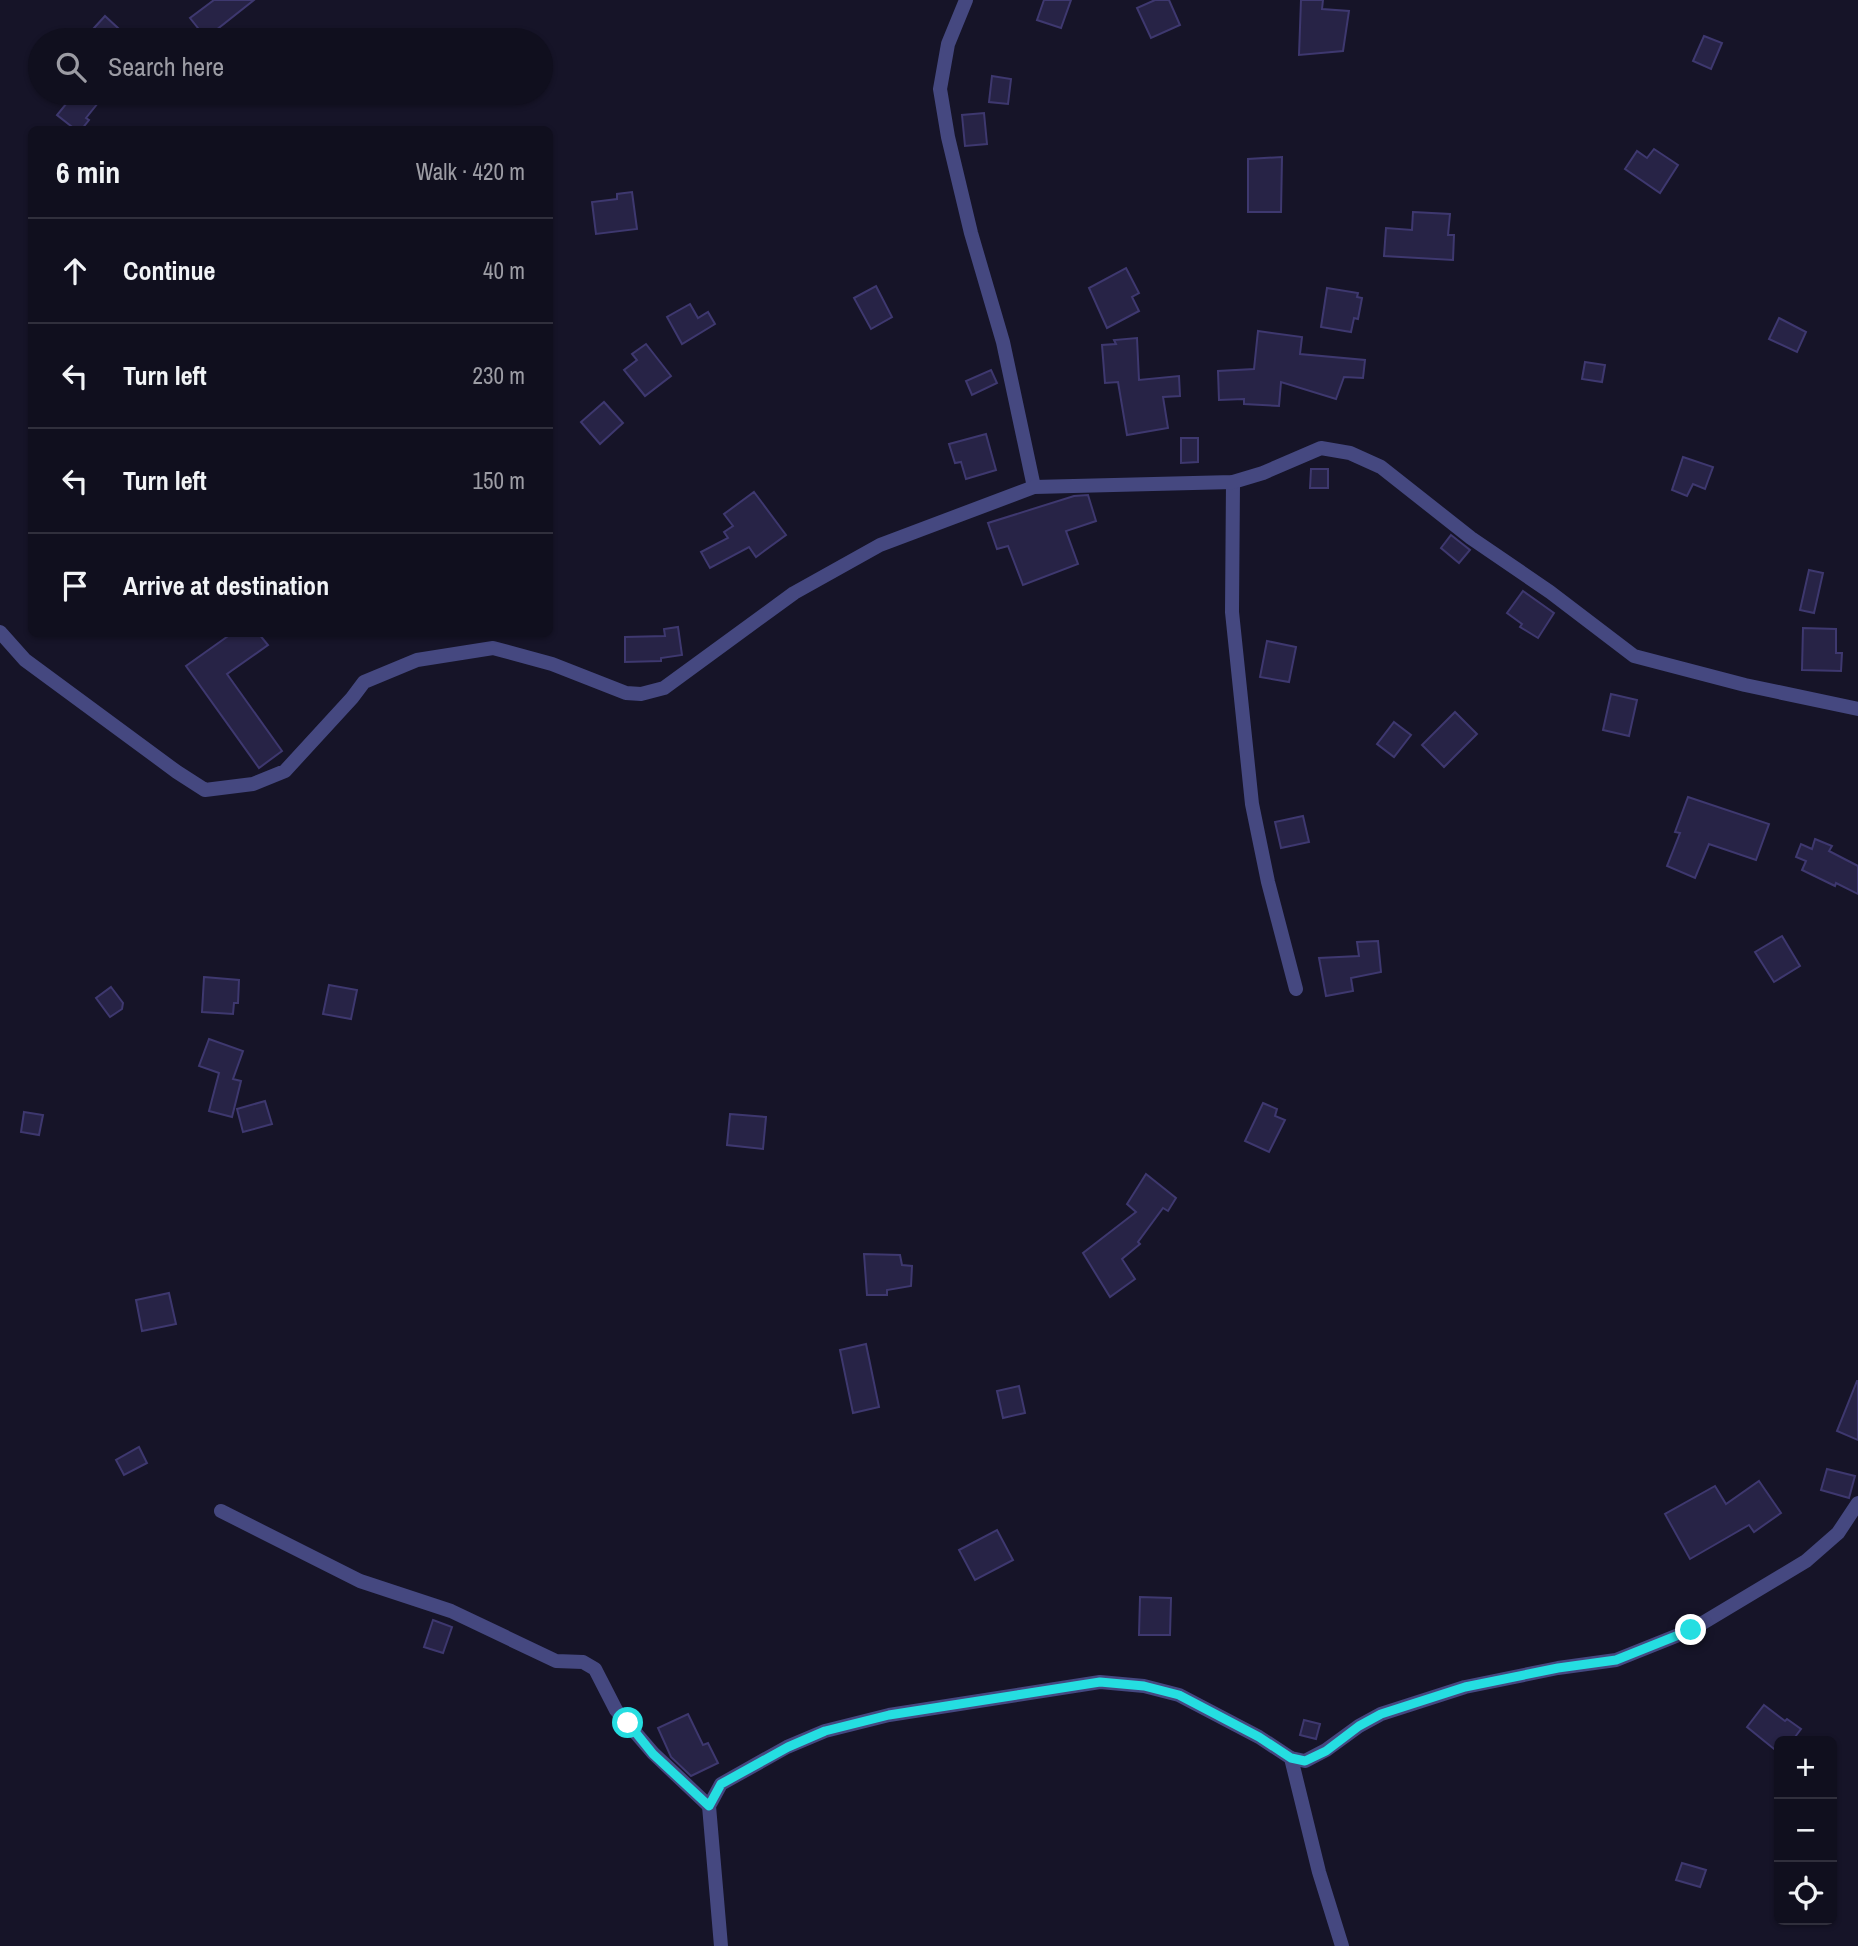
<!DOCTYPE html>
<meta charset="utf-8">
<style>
:root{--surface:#100f1e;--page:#191827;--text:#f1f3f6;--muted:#9c9ca4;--line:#302f3c}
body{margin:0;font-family:"Archivo Narrow",sans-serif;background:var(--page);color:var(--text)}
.controls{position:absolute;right:21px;bottom:21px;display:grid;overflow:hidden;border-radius:10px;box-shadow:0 2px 5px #0004}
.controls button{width:63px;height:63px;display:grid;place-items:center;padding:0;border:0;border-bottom:2px solid var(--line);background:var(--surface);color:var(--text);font:35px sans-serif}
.stop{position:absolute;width:21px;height:21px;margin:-16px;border:5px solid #25dee1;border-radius:50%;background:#fff}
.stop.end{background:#25dee1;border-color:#fff;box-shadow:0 2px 7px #0008}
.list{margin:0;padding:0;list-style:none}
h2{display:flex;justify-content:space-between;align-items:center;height:91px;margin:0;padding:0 28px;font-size:30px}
h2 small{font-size:23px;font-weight:400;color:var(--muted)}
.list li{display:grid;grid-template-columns:46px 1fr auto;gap:21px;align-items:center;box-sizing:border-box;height:105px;padding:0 28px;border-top:2px solid var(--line)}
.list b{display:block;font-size:26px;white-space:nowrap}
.list em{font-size:23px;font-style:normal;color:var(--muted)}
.icon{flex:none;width:38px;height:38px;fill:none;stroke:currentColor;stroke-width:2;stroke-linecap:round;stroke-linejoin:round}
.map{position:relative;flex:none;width:1858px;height:1946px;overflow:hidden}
.search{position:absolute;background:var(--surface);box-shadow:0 2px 5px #0004;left:28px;top:28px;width:525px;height:77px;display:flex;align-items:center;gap:18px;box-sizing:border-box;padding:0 24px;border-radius:38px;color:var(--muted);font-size:26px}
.panel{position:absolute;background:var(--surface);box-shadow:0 2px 5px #0004;left:28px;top:126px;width:525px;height:511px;border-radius:10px}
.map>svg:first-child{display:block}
</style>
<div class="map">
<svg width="1858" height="1946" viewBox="0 0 1858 1946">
<rect width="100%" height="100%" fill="#161428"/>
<!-- building -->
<g fill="#272346" stroke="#3e386f" stroke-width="2">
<polygon points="214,0 254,0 206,38 190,18"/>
<polygon points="1044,0 1071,0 1061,28 1037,20"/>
<polygon points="1155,0 1169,0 1180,25 1151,38 1137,8"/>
<polygon points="1301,0 1323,0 1322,9 1349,11 1343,51 1299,55"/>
<polygon points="105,16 131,40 83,40"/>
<polygon points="1704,36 1722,43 1711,69 1693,61"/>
<polygon points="992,76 1011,79 1008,104 989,102"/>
<polygon points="75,93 85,93 98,103 86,118 89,120 81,130 76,130 57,115"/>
<polygon points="984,113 987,144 965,146 962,115"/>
<polygon points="1654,149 1678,165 1660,193 1625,169 1637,151 1647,158"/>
<polygon points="1282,157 1281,212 1248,212 1248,159"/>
<polygon points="632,192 637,229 596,234 592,202 617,199 617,194"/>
<polygon points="1413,212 1450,214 1448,235 1454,235 1453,260 1384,256 1386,228 1412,230"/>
<polygon points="1126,268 1139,293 1132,297 1139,311 1107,328 1089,288"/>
<polygon points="876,286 892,317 871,329 854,298"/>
<polygon points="1327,288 1358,293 1357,297 1362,298 1358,319 1354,318 1351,332 1321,327"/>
<polygon points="690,304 698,318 708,312 715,324 682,344 667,317"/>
<polygon points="1779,318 1806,332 1797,352 1769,339"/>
<polygon points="1258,331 1302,337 1300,354 1365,360 1363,378 1344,377 1336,399 1281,382 1279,406 1244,404 1244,399 1219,400 1218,371 1254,369"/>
<polygon points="1137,338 1139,380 1179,376 1180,396 1163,397 1168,428 1127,435 1118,382 1105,383 1102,345 1116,344 1114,340"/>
<polygon points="646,344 671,376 645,396 624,370 637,360 632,354"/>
<polygon points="1585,362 1605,365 1602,382 1582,379"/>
<polygon points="991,370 997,383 972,395 966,381"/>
<polygon points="604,402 623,423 600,444 581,422"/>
<polygon points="986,434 996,470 966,479 961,462 955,463 949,444"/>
<polygon points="1181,438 1198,438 1198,462 1181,463"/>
<polygon points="1683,457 1713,467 1705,489 1693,484 1687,496 1672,490"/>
<polygon points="1311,469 1328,469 1328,488 1310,488"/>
<polygon points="754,492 786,535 756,557 749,547 710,568 701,552 728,538 724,532 733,526 724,514"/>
<polygon points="1088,495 1096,521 1066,531 1078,564 1023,585 1008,546 997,549 988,523 1074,496"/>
<polygon points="1451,535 1470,550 1459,563 1441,548"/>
<polygon points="1809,570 1823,573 1814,613 1800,610"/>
<polygon points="1523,591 1554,613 1538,638 1520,627 1522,624 1507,613"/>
<polygon points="678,627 682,655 661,658 661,661 625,662 625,637 665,636 664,629"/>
<polygon points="1803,628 1836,629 1836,653 1842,653 1841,671 1802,670"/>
<polygon points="231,634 259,634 268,645 227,674 282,751 259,768 186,666"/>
<polygon points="1267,641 1296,647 1289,682 1260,677"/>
<polygon points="1611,694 1637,700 1629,736 1603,730"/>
<polygon points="1455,712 1477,734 1444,767 1422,745"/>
<polygon points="1394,722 1411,735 1394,757 1377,744"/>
<polygon points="1688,797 1769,824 1756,860 1709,844 1695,878 1667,866 1680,833 1675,832"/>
<polygon points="1303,816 1309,842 1281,848 1275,822"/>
<polygon points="1815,839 1832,846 1829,851 1858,866 1858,894 1836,883 1835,886 1802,870 1806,861 1796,857 1801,844 1812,849"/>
<polygon points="1782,936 1800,966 1774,982 1755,952"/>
<polygon points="1378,941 1381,972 1351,978 1353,991 1326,996 1319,958 1359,956 1357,942"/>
<polygon points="204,977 239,980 238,1003 234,1003 233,1014 202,1012"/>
<polygon points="329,985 357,990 351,1019 323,1014"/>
<polygon points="111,987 123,1003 122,1009 110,1017 96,998"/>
<polygon points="209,1039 243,1051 233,1079 241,1081 232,1117 209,1111 219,1073 199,1066"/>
<polygon points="265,1101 272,1124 243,1132 237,1109"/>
<polygon points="1263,1103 1277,1109 1275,1116 1285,1120 1269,1152 1245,1141"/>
<polygon points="24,1112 43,1115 39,1135 21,1132"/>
<polygon points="730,1114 766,1117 763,1149 727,1145"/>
<polygon points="1146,1174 1176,1198 1168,1211 1163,1208 1138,1242 1140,1244 1122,1259 1135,1279 1110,1297 1083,1253 1136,1212 1127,1204"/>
<polygon points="864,1254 900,1255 902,1265 912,1266 911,1286 887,1290 887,1295 867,1295"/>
<polygon points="169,1293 176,1324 142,1331 136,1300"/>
<polygon points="866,1344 879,1407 853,1413 840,1350"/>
<polygon points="1857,1381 1858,1381 1858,1440 1837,1431"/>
<polygon points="1019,1386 1025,1413 1003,1418 997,1391"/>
<polygon points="139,1447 147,1463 124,1475 116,1460"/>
<polygon points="1827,1469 1855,1476 1849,1498 1821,1490"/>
<polygon points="1759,1481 1781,1513 1754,1532 1749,1525 1690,1559 1665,1514 1715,1486 1726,1504"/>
<polygon points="997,1530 1013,1560 975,1580 959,1550"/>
<polygon points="1140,1597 1171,1598 1170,1635 1139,1635"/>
<polygon points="433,1620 452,1627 443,1653 424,1647"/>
<polygon points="1764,1705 1785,1721 1787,1719 1801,1729 1792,1741 1779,1741 1779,1753 1747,1727"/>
<polygon points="688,1714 703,1745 708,1743 718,1763 691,1776 671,1757 658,1728"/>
<polygon points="1304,1720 1320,1724 1316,1739 1300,1735"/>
<polygon points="1682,1863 1706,1870 1700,1887 1676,1880"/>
</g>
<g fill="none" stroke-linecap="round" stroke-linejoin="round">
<!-- street -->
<g stroke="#454880" stroke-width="14">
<polyline points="966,0 948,44 940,89 948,137 971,233 1003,342 1034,487"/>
<polyline points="1233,482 1232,612 1252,804 1268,882 1296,989"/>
<polyline points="0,632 25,660 177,772 205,790 253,784 285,771 352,698 364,682 417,660 493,648 552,664 626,693 641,694 664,688 794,593 880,545 1034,487 1233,482 1263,473 1321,448 1350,453 1381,467 1471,538 1550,592 1634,656 1745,685 1858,709"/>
<polyline points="221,1511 360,1581 451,1611 556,1661 583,1662 595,1669 616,1710 653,1753 709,1806"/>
<polyline points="1291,1758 1319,1872 1342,1946"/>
<polyline points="721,1946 709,1806 721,1784 787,1747 825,1731 889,1715 1100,1682 1144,1686 1179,1695 1259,1737 1291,1758 1305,1761 1326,1750 1359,1726 1381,1714 1465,1687 1558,1668 1616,1660 1691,1630 1806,1561 1838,1533 1858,1503"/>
</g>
</g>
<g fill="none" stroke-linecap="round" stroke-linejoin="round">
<!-- route -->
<polyline stroke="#25dee1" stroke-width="9" points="628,1723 653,1754 709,1806 721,1784 788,1747 825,1731 889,1715 1100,1682 1144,1686 1179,1695 1259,1737 1291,1758 1305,1761 1326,1751 1359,1726 1381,1714 1465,1687 1558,1668 1616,1660 1691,1630"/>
</g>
</svg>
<div class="controls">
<button>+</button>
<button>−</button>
<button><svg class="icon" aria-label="locate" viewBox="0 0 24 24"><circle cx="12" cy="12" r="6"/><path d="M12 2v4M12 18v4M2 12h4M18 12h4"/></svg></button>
</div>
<div class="stop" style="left:628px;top:1723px"></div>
<div class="stop end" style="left:1691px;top:1630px"></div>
<div class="search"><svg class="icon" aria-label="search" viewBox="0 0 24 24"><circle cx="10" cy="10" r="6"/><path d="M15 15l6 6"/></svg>Search here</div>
<section class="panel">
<h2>6 min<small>Walk · 420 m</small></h2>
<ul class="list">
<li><svg class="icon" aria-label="ahead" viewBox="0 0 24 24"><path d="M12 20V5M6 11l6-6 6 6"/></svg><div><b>Continue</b></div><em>40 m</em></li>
<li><svg class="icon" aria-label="left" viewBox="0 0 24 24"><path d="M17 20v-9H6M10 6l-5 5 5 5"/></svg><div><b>Turn left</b></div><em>230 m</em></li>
<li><svg class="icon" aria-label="left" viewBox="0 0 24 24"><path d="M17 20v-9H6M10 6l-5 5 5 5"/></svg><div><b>Turn left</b></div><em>150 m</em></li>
<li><svg class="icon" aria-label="arrive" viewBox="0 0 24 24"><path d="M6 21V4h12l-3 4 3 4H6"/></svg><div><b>Arrive at destination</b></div></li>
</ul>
</section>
</div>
